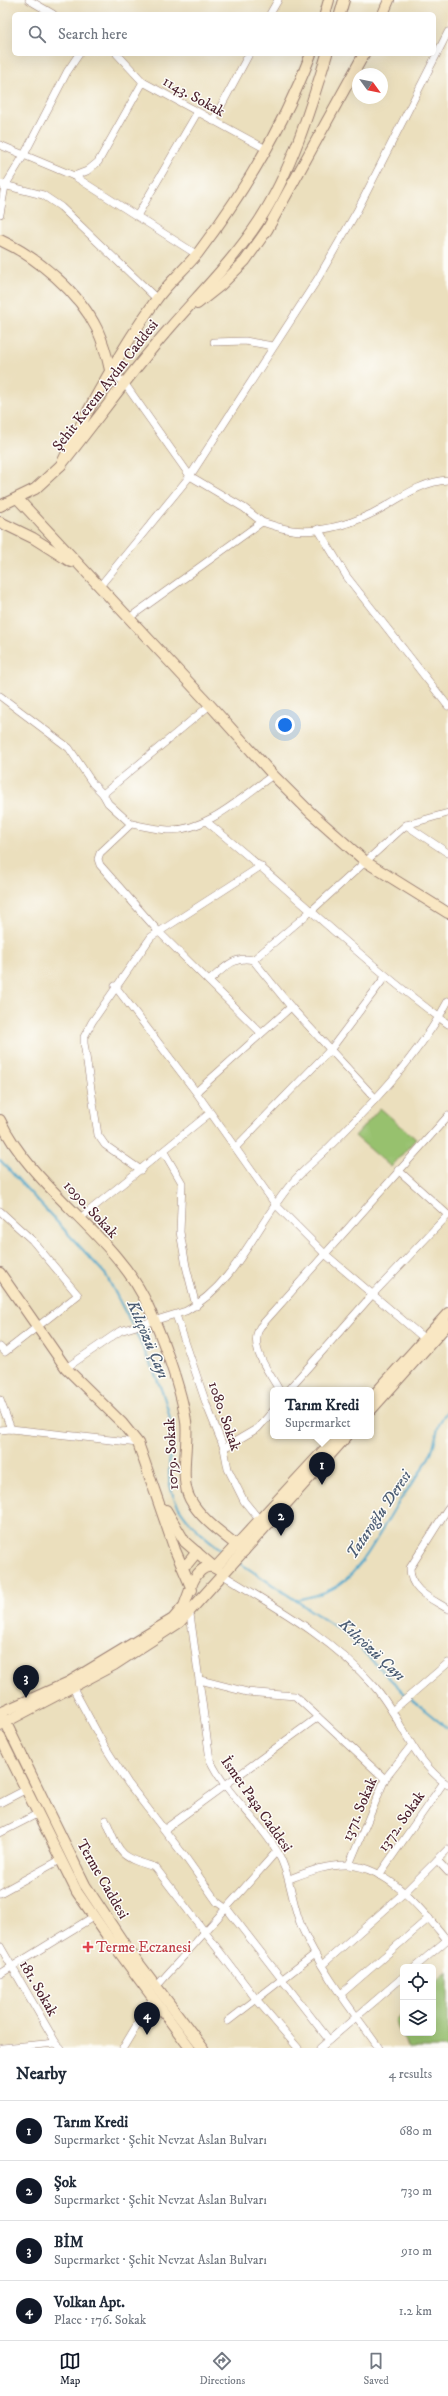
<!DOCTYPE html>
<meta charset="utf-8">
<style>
:root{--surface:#fff;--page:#f2f2f3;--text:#1f2937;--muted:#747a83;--line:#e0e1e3;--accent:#111827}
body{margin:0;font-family:"IM FELL DW Pica",serif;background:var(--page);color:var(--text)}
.controls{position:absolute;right:12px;bottom:12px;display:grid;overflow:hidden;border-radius:6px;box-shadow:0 4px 16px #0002}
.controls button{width:36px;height:36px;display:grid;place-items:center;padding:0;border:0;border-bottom:1px solid var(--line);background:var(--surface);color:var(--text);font:20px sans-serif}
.compass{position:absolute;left:352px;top:68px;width:36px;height:36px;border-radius:50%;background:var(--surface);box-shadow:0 4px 16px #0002;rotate:123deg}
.you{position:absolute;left:285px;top:725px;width:14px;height:14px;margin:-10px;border:3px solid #fff;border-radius:50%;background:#1a73e8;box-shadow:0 0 0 6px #1a73e833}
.badge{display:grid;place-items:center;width:26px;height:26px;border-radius:50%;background:var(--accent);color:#fff;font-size:13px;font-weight:700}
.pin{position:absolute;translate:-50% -33px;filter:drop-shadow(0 1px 2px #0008)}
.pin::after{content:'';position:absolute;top:21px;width:14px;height:12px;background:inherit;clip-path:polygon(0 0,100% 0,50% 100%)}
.popup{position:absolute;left:270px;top:1387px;width:104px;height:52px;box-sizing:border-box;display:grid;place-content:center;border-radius:6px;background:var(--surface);filter:drop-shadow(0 1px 3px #0005);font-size:13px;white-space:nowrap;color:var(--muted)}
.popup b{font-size:15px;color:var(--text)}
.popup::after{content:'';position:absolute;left:50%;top:100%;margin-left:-8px;border:8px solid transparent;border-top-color:var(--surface)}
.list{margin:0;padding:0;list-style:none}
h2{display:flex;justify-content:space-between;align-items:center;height:52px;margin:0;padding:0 16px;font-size:17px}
h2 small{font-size:13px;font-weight:400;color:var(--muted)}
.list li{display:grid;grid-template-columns:26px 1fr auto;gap:12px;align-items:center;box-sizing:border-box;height:60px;padding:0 16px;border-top:1px solid var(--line)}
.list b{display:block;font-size:15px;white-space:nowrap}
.list p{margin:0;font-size:13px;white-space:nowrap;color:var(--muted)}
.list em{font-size:13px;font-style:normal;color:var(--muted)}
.icon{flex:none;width:22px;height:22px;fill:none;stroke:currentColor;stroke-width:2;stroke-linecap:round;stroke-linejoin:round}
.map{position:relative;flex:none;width:448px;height:2048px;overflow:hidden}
.search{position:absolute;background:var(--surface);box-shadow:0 4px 16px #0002;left:12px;right:12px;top:12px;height:44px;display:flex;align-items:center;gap:10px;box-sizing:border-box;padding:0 14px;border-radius:6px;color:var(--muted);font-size:15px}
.sheet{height:292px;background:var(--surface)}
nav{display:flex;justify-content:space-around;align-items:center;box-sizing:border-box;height:56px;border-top:1px solid var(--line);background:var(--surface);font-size:11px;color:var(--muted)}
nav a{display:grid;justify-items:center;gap:2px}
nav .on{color:var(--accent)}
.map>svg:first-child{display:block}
</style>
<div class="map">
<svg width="448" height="2048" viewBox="0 0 448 2048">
<rect width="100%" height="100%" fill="#fdfcf7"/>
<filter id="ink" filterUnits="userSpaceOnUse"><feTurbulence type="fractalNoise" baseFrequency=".025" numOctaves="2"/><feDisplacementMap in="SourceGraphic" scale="8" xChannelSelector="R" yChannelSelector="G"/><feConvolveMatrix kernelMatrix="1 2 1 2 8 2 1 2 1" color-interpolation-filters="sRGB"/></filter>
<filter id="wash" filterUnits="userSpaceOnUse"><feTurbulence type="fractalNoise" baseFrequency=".012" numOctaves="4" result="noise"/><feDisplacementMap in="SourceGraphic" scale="16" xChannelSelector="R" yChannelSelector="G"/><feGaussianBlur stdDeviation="0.9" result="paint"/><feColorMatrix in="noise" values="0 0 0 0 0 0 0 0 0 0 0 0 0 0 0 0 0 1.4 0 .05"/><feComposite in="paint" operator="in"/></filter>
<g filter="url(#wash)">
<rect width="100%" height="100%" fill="#ebdfbd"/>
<!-- green -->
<g fill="#97c16e" stroke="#70704c">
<polygon points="380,1108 416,1139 391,1167 355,1136"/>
<polygon points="448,1971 448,2048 408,2048 395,2021 403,2014 403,2033 433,2033 433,1985"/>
</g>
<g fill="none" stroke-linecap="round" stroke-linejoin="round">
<!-- stream -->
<g stroke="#4da6ca" stroke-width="2">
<polyline points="0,1160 106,1275 132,1325"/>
<path d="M134,1329c12,27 28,56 35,85 4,21 0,40 0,61 1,33 28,57 53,75"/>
<polyline points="240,1563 346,1634 407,1696"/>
<path d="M296,1600c16,-4 34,-7 48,-19 23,-20 36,-49 52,-75 11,-17 27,-34 35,-53 6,-14 5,-31 17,-42"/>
<polyline points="410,1698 448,1729"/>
</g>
</g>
</g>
<g filter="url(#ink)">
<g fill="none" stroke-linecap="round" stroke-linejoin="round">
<!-- street casing -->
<g stroke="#9a7f74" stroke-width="8">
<g id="street">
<polyline points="29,0 53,14"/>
<polyline points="270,14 278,0"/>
<polyline points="117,54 143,82 266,149"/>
<polyline points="213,121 249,54"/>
<polyline points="0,145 74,176 196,254"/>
<polyline points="74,176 87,171 98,162 143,82"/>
<polyline points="0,184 43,195 61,207 157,299"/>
<polyline points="0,214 5,186 24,155 67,72 79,54"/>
<polyline points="137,216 197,113"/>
<polyline points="214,342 245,341 273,346"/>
<polyline points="110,370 125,384 190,476 244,508 262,522"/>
<polyline points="318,529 347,577 448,706"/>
<polyline points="100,586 190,476 317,280 357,211 448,32"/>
<path d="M129,618l133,-96c10,3 20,7 30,8 29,4 67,-8 92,-23 20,-12 41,-26 64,-27"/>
<polyline points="0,696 69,748 93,784 103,794"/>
<path d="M207,822c82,66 156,140 241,202"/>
<polyline points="131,824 108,803 103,794 210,705"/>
<polyline points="406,825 448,853"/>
<polyline points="253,960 291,1007 375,1098"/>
<path d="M209,981c14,-12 25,-26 44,-21l57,-48 96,-87 42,-12"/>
<polyline points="115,986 196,1092 275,1204 325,1254 425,1339"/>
<path d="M260,1032l-102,-101 -58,-66 -2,-6 2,-6 31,-29c12,2 24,5 37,6 38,2 75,-34 105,-55"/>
<polyline points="196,1092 291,1007"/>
<polyline points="236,1147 331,1049 385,977"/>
<polyline points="164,1152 182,1183 180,1232 186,1266 196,1306"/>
<polyline points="141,1170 105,1145 98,1135 84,1043 84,1037 92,1022 151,937 261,866"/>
<polyline points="398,1170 448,1215"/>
<polyline points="0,1211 32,1240 78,1295 5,1352 0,1347"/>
<polyline points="79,1219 210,1113"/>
<polyline points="176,1315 207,1406 224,1448 228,1469 244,1501 262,1523"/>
<path d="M66,1368l54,-37 66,-20c50,-27 70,-86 105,-127 12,-14 26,-25 39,-38 43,-43 89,-91 118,-145"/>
<path d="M279,1390c-10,-19 -31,-42 -19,-63l188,-211"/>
<polyline points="288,1390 372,1295 448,1215"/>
<polyline points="0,1400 11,1429"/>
<polyline points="0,1430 11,1429 138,1443"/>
<polyline points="224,1448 258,1428 273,1411"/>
<path d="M448,1508l-38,60c0,23 20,30 38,41"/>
<path d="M223,1575c54,33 109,63 151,111 28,32 38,75 74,99"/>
<path d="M190,1614l20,146c16,34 48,59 67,91 14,24 14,51 25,77 19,43 50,82 77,120"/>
<polyline points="200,1680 247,1692 295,1696 318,1717"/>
<polyline points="73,1688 105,1747 128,1783 186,1858 217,1902 228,1910 329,2040"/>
<polyline points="392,1711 448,1663"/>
<polyline points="0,1803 25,1790"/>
<path d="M106,1820c14,34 13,37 49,47l101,132 42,49"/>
<polyline points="165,1829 318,1717 385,1779"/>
<polyline points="0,1833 37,1814"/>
<polyline points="437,1860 448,1872"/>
<polyline points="349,1865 385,1779 411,1746"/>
<polyline points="379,1875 444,1782"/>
<path d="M289,1879c19,-7 39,-15 60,-14 42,4 73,45 98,75"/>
<polyline points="0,1893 60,1860"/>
<polyline points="0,1946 56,2043"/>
<polyline points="322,1965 405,1892 448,1849"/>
<polyline points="415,1967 448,1939"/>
<polyline points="0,1974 93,1917"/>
<polyline points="156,1987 277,1851"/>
<polyline points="341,1994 429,1918"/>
<polyline points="228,2021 315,1954"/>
<polyline points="2,2048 56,2043 61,2048"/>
<polyline points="123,2048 153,1998"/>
<polyline points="320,2048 403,1977"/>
</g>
</g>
<!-- secondary casing -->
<g stroke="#9a7f74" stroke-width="12">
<g id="secondary">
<polyline points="325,14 329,0"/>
<polyline points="340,14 344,0"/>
<polyline points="383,14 389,0"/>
<path d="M311,54c-27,71 -67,138 -113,199 -13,16 -30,30 -42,47 -37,52 -68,108 -95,165 36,-45 69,-92 107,-135 31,-36 65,-69 91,-109 32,-49 51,-111 68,-167"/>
<path d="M0,240c37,17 79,52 97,89 6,13 10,27 13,41"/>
<polyline points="197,304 221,285 245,261 267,230 364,54"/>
<polyline points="18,499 210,705 273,775 311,813 366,862 448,913"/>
<polyline points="0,506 35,489 61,465"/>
<polyline points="0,522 33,538 71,562"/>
<path d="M0,1120c32,69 118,117 148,186 14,30 33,82 38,115 3,23 -7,58 4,78 11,21 36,37 54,52"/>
<polyline points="0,1273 66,1368 122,1423 138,1443 175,1550 191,1587 184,1606 173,1619 69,1682 0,1713"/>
<polyline points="371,1398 448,1313"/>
<polyline points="371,1410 448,1324"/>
<polyline points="166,1510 185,1542 215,1568 337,1436"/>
<polyline points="182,1566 188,1563 197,1552"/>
<path d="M192,1590l-1,-3c3,-10 14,-28 27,-17"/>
<polyline points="3,1717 85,1885 125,1945 203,2048"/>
<polyline points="0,1725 114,1665 180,1622 347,1436"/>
<polyline points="0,1737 77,1892 108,1937 190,2048"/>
</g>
</g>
<!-- street -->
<use href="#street" stroke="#fff" stroke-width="7"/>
<!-- secondary -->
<use href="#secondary" stroke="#f9e7c3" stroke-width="10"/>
</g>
</g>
<!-- markers -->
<path fill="#e0444e" stroke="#fdfcf7" stroke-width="1.5" d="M86 1941h4v4h4v4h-4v4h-4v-4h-4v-4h4z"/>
<g text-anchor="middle" stroke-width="3" stroke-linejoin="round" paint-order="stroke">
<!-- street labels -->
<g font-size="15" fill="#4a1f2b" stroke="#fdfcf7">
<text transform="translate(194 96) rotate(29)" y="5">1143. Sokak</text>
<text transform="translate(105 385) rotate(-52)" y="5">Şehit Kerem Aydın Caddesi</text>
<text transform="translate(91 1209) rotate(47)" y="5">1090. Sokak</text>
<text transform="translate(225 1416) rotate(71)" y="5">1080. Sokak</text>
<text transform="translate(171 1454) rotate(-93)" y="5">1079. Sokak</text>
<text transform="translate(257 1804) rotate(55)" y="5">İsmet Paşa Caddesi</text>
<text transform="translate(359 1809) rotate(-67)" y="5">1371. Sokak</text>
<text transform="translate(401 1821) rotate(-55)" y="5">1372. Sokak</text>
<text transform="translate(103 1879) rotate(60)" y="5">Terme Caddesi</text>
<text transform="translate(39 1988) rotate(60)" y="5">181. Sokak</text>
</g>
<!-- health labels -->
<g font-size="15" fill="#be3a42" stroke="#fdfcf7" text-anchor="start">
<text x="96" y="1952">Terme Eczanesi</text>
</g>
<!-- water labels -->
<g font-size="16" font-style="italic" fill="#4b5c73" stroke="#fdfcf7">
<text transform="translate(149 1339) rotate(67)" y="6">Kılıçözü Çayı</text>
<text transform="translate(378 1514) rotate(-56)" y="6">Tataroğlu Deresi</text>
<text transform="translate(373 1649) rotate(43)" y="6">Kılıçözü Çayı</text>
</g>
</g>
</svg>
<div class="controls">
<button><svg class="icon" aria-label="locate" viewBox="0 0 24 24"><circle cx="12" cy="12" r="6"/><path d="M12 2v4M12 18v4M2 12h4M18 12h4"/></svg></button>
<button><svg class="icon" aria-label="layers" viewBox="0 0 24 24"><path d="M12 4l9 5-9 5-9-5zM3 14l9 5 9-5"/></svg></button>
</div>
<svg class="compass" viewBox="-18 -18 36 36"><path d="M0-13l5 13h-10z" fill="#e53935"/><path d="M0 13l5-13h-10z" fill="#747a83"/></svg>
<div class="you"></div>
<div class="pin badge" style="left:322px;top:1485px">1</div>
<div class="popup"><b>Tarım Kredi</b>Supermarket</div>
<div class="pin badge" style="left:281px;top:1536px">2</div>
<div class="pin badge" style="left:26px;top:1698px">3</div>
<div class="pin badge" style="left:147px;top:2035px">4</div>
<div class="search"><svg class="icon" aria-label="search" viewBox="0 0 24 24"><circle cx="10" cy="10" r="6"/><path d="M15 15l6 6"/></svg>Search here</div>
</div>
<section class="sheet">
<h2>Nearby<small>4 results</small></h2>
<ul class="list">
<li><span class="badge">1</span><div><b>Tarım Kredi</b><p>Supermarket · Şehit Nevzat Aslan Bulvarı</p></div><em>680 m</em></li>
<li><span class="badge">2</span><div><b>Şok</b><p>Supermarket · Şehit Nevzat Aslan Bulvarı</p></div><em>730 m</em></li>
<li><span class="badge">3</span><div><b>BİM</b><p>Supermarket · Şehit Nevzat Aslan Bulvarı</p></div><em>910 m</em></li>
<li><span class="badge">4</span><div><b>Volkan Apt.</b><p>Place · 176. Sokak</p></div><em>1.2 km</em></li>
</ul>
</section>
<nav>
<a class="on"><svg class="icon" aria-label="map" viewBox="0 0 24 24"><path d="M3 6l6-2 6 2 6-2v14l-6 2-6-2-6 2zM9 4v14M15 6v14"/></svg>Map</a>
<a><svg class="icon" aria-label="directions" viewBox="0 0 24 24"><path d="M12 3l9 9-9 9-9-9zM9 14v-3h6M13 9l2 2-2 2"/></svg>Directions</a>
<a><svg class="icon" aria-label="saved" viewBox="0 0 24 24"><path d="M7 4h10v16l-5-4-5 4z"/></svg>Saved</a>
</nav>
